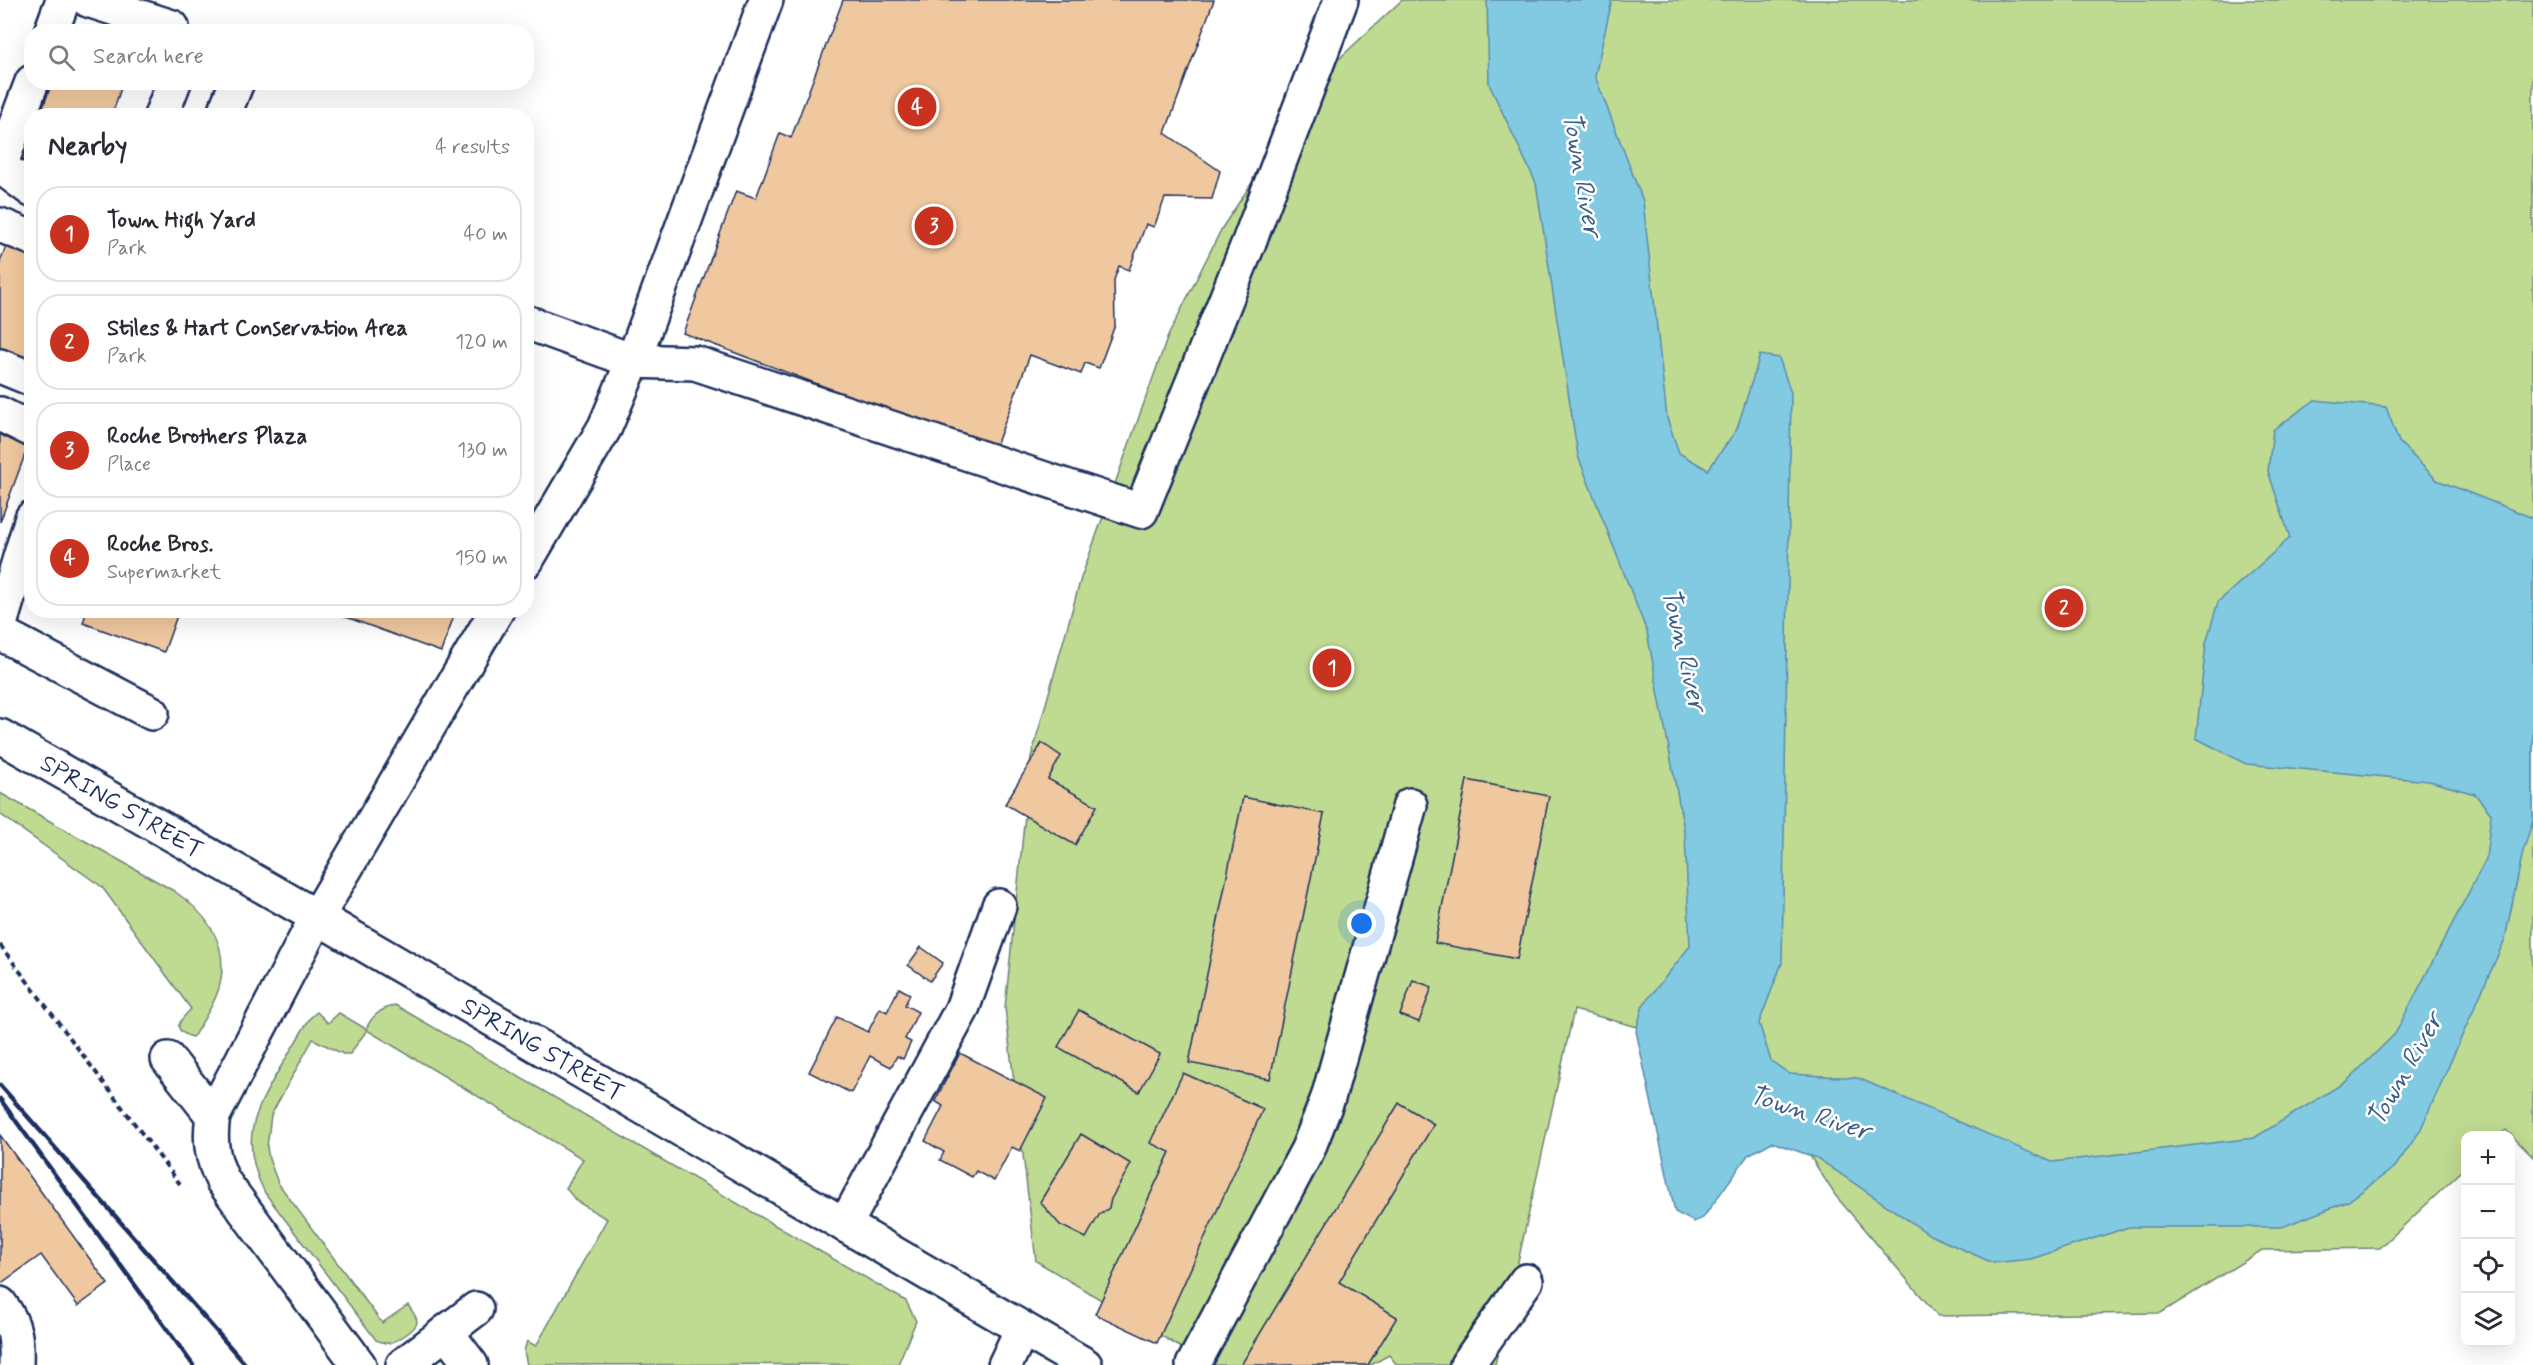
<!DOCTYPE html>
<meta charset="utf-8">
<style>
:root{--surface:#fff;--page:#f7f7f7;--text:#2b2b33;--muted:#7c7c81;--line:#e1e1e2;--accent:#c8321e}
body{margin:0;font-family:Mynerve,sans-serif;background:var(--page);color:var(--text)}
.controls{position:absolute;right:18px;bottom:18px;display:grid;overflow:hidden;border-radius:12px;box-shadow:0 6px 24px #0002}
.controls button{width:54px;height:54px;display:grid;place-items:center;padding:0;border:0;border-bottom:2px solid var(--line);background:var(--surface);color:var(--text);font:30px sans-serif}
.you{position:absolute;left:1362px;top:924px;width:21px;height:21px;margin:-15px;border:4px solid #fff;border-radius:50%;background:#1a73e8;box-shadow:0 0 0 9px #1a73e833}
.badge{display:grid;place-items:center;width:39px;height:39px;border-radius:50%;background:var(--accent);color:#fff;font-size:20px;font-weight:700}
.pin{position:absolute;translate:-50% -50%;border:3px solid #fff;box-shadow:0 2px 6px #0006}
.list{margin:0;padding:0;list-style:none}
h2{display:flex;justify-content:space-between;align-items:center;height:78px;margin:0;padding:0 24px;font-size:26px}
h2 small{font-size:20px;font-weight:400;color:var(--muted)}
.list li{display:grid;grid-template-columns:39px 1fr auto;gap:18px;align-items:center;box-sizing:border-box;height:96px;margin:0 12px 12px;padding:0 12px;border:2px solid var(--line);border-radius:24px}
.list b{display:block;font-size:22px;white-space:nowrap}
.list p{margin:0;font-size:20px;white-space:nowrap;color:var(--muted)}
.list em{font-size:20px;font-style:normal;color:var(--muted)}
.icon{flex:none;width:33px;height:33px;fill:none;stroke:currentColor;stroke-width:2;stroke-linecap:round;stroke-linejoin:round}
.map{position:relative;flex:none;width:2533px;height:1365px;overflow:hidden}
.search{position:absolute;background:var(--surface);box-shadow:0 6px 24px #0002;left:24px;top:24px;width:510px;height:66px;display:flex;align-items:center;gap:15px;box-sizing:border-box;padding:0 21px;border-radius:24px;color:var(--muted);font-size:22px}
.panel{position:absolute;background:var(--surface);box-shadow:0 6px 24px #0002;left:24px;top:108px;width:510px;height:510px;border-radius:24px}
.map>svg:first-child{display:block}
</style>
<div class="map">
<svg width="2533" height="1365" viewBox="0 0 2533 1365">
<rect width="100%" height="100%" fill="#fff"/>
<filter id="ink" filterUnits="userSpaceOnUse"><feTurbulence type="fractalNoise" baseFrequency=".0167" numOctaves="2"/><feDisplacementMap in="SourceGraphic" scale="12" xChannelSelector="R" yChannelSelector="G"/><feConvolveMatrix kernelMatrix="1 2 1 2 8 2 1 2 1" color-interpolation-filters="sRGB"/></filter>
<g filter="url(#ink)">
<!-- green -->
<g fill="#bfda91" stroke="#6d8478" stroke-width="1.5">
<polygon points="1402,0 2533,0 2533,1157 2506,1130 2500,1135 2466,1136 2465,1168 2380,1248 2262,1250 2161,1313 1938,1316 1835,1195 1746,1056 1574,1010 1495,1365 1397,1365 1389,1355 1371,1365 1210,1365 1036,1261 1005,1008 1031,757 1081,578 1168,336 1222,228 1326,71"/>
<path d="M0,793l174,98c30,20 53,49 47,88 -3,20 -16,38 -26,55l-3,3c-23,-7 -11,-18 -1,-28l-89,-122 -102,-73z"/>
<path d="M395,1005l511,296 10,20 -18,43 -371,1 -3,-14 3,-10 9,5 71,-127 -31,-18 -10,-13 17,-29 -216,-129 -17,24h-7l-30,-15 -42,76 -4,32 2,12 9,24 104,140 26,-18c3,5 9,11 9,17 -1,8 -20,19 -27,21 -5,1 -9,-1 -14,-3l-111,-147c-26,-51 -12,-79 15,-125 11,-17 20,-35 31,-51l6,-5 11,11 11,-10 27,16c6,-14 15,-20 29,-24z"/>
</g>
<!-- water -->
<polygon fill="#82c9e2" stroke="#598bad" stroke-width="1.5" points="1487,0 1612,0 1595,76 1643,201 1667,418 1679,453 1708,470 1737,429 1760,355 1779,358 1791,393 1782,963 1759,1023 1771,1061 1790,1074 1858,1078 2052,1162 2254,1138 2347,1081 2395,1034 2486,859 2491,814 2475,794 2429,781 2246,764 2196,738 2206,643 2218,602 2290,538 2268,471 2273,430 2315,400 2386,407 2399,442 2437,480 2533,518 2533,821 2523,851 2505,939 2420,1131 2395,1167 2347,1202 2282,1227 2129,1227 2031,1259 1993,1263 1930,1235 1817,1158 1772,1142 1748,1155 1703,1218 1694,1222 1675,1212 1636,1031 1643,1005 1690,946 1685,835 1647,632 1578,456 1536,183 1489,84"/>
<!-- building -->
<g fill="#f0c89f" stroke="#1b2f5e" stroke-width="1.5">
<polygon points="843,0 1214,0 1165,133 1220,171 1212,199 1165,198 1154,227 1146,224 1129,270 1119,266 1114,280 1115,325 1099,368 1085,363 1081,374 1030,355 994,451 683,333 736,191 756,198 780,133 791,138"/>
<polygon points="52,82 106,82 121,88 112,115 114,116 40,116"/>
<polygon points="32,139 32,172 21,168"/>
<polygon points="7,243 32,253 32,360 0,348 0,262"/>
<polygon points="0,430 30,441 0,522"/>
<polygon points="87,610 179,610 164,652 83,623"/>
<polygon points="327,610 456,610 441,652"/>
<polygon points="1042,743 1061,756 1048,779 1097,806 1075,845 1005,804"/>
<polygon points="1467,780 1549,796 1517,959 1435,943"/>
<polygon points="1243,797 1324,814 1270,1079 1189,1063"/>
<polygon points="921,947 943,963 930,981 908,965"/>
<polygon points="1413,980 1432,987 1419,1022 1400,1015"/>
<polygon points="899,988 910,994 905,1005 918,1012 905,1039 911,1042 903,1059 897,1056 891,1067 870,1056 851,1093 809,1072 837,1017 868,1032 880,1008 887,1012"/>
<polygon points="1079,1010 1160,1054 1139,1092 1058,1047"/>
<polygon points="960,1053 1047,1098 1020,1151 1012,1147 994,1181 976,1171 972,1177 940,1160 944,1152 925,1141 943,1106 935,1101"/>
<polygon points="1183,1073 1263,1109 1157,1343 1095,1314 1170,1152 1150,1143"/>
<polygon points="1399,1103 1434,1124 1339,1282 1397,1317 1368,1365 1241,1365"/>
<polygon points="1081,1134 1131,1164 1111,1199 1109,1208 1099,1215 1086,1238 1060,1225 1040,1202"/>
<polygon points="0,1135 108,1284 78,1306 41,1255 0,1284"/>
</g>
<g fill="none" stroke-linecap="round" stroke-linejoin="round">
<!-- minor casing -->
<g stroke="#1b2f5e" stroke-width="38">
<g id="minor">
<polyline points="88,0 172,27"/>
<polyline points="51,32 63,0"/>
<polyline points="161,116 174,82"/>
<polyline points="223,116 237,82"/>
<polyline points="0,166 32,82"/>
<polyline points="0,166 32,190"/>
<polyline points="0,225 32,238"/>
<polyline points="526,322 633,361 766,0"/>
<polyline points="0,366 32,379"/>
<polyline points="0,414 32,430"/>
<polyline points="526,561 605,427 633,361 695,363 1141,511 1249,242 1341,0"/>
<polyline points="0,624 32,518"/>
<polyline points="0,633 152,713"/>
<polyline points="0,736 317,917 1085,1365"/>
<polyline points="168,1059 213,1116"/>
<polyline points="845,1225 962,1009 999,906"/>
<path d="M0,1304c16,21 17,36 16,61"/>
<polyline points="446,1332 471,1365"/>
<path d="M359,1365l-136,-184c-11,-22 -14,-40 -10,-65l104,-199 180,-307"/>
<polyline points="403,1365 476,1309"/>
<polyline points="1005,1365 1022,1329"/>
<polyline points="1193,1365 1308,1149 1328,1098 1410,805"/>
<polyline points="1467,1365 1526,1281"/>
</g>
</g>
<!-- path -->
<polyline stroke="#1b2f5e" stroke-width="4" stroke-dasharray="6 4.5" stroke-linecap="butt" points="0,945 180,1184"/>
<!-- minor -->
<use href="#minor" stroke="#fff" stroke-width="33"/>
<!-- rail -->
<g stroke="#1b2f5e" stroke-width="4.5">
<polyline points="0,1085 246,1365"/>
<polyline points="0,1099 193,1365"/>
</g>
</g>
</g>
<g text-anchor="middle" stroke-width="5" stroke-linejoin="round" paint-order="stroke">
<!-- street labels -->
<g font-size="24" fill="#1b2f5e" stroke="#fff">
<text transform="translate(122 806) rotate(30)" y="8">SPRING STREET</text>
<text transform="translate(543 1049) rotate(30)" y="8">SPRING STREET</text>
</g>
<!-- water labels -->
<g font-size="26" font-style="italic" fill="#3a5d86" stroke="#fff">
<text transform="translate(1583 174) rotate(80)" y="9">Town River</text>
<text transform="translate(1685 649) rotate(77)" y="9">Town River</text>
<text transform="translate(2404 1069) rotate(-60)" y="9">Town River</text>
<text transform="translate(1810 1112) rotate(18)" y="9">Town River</text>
</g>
</g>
</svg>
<div class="controls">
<button>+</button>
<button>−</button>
<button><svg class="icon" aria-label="locate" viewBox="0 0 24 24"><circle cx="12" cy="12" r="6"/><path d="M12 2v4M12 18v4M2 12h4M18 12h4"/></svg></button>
<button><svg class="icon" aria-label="layers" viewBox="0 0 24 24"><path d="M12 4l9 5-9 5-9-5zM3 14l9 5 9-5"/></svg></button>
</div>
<div class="you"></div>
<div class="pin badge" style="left:1332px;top:668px">1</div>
<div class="pin badge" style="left:2064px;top:608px">2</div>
<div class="pin badge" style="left:934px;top:226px">3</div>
<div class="pin badge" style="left:917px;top:107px">4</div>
<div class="search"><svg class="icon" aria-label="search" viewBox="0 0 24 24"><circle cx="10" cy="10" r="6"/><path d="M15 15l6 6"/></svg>Search here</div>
<section class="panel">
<h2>Nearby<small>4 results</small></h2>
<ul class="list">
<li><span class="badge">1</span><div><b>Town High Yard</b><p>Park</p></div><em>40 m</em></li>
<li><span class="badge">2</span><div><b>Stiles &amp; Hart Conservation Area</b><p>Park</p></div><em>120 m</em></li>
<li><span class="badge">3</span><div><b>Roche Brothers Plaza</b><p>Place</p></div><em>130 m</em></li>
<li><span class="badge">4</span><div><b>Roche Bros.</b><p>Supermarket</p></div><em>150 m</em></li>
</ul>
</section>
</div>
